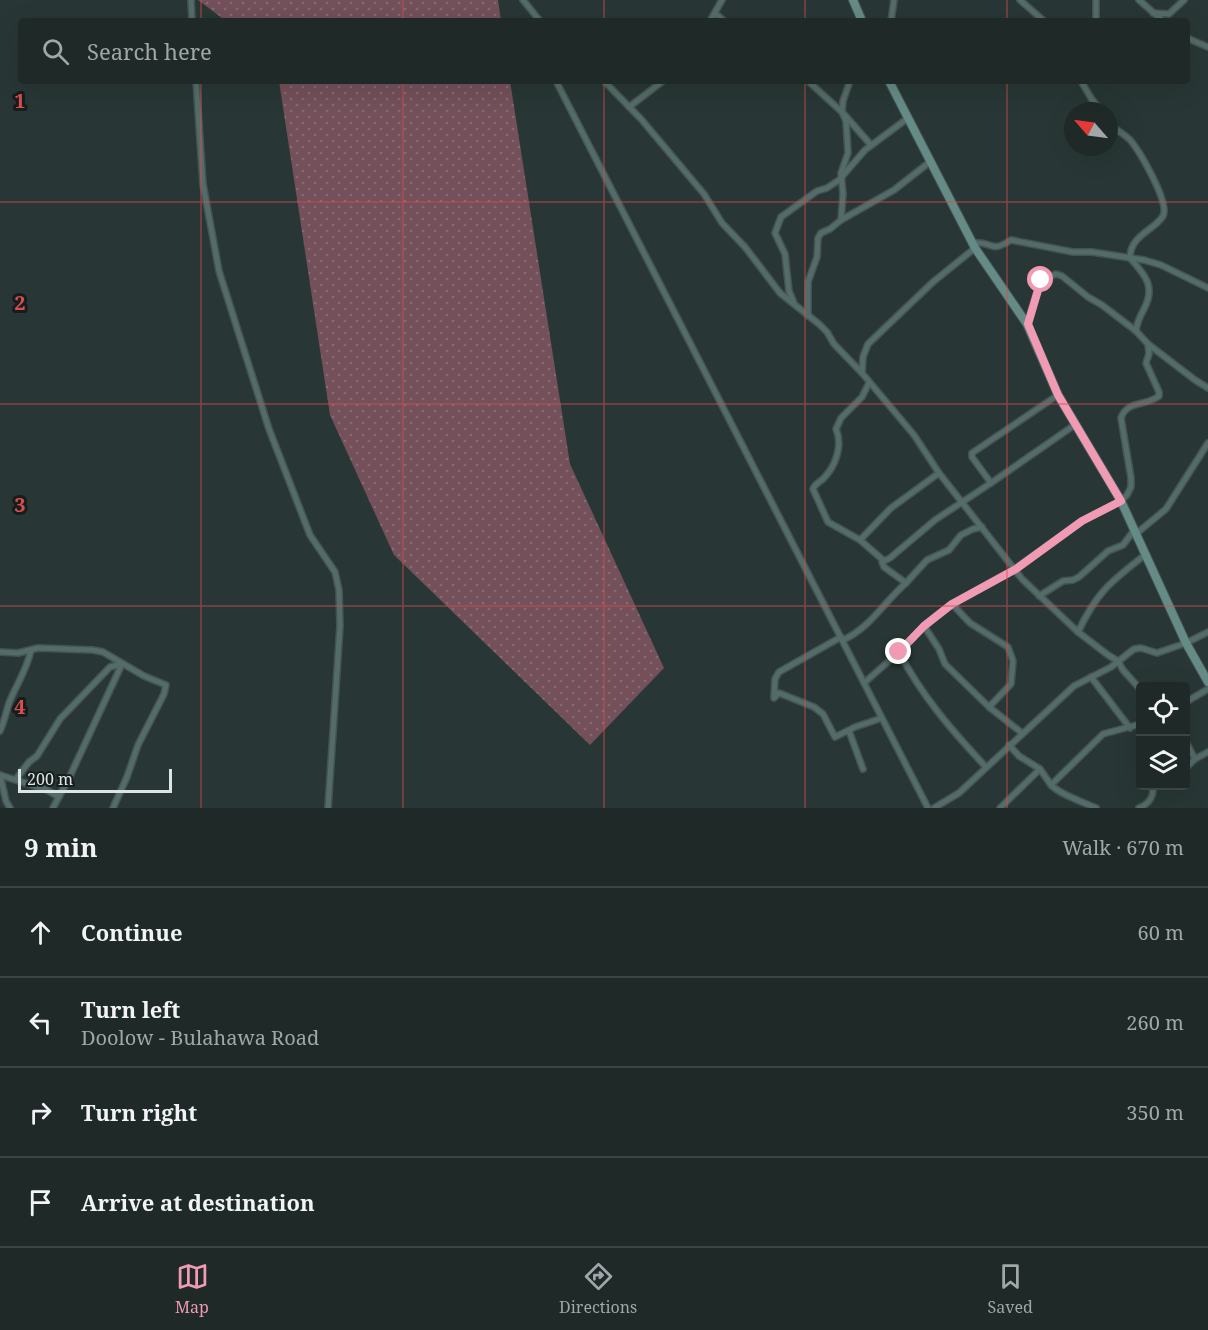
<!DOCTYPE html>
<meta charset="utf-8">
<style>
:root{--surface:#1e2928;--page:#2b3534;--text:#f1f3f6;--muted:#a1a6a8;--line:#3c4545;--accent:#f19ab3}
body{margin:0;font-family:"Noto Serif",serif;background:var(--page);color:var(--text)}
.controls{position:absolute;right:18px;bottom:18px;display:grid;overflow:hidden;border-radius:6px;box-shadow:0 6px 24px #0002}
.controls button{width:54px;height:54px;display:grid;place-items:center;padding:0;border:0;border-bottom:2px solid var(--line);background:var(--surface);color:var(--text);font:30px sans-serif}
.compass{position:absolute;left:1064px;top:102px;width:54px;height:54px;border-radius:50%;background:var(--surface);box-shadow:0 6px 24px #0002;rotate:298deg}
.scale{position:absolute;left:18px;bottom:15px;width:154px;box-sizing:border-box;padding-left:6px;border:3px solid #dce5e4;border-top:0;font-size:16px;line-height:21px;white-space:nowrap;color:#dce5e4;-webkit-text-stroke:4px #161d1c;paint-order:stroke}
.stop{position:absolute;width:18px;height:18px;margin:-14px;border:4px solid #f19ab3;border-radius:50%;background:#fff}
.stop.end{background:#f19ab3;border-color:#fff;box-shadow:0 2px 6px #0008}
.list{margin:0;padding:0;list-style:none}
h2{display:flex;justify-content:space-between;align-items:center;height:78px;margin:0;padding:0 24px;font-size:26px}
h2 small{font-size:20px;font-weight:400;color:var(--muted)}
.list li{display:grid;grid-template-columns:39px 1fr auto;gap:18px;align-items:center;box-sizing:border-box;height:90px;padding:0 24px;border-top:2px solid var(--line)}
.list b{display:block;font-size:22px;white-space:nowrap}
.list p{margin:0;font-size:20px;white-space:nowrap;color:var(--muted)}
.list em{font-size:20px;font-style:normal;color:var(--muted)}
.icon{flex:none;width:33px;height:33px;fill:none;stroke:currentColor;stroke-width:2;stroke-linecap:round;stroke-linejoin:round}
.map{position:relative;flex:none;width:1208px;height:808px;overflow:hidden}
.search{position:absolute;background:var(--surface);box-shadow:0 6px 24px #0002;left:18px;right:18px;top:18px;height:66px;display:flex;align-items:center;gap:15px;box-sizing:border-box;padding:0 21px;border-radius:6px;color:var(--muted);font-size:22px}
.sheet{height:438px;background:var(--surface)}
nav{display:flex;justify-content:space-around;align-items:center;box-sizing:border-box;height:84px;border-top:2px solid var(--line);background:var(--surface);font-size:16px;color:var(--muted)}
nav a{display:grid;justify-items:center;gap:3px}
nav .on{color:var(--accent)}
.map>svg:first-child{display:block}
</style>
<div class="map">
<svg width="1208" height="808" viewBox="0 0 1208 808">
<defs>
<pattern id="grass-dots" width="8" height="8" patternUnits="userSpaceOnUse" patternTransform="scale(1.5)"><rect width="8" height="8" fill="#73505a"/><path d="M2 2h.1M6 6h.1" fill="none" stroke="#866972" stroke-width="1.8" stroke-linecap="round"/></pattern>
</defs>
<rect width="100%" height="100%" fill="#283735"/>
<!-- grass -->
<g fill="url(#grass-dots)">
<polygon points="198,0 498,0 501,21 226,21"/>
<polygon points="279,81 510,81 570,464 664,668 590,745 394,555 330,415"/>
</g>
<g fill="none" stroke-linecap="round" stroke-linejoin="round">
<!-- minor casing -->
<g stroke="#455351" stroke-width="8">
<g id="minor">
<polyline points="191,0 192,21"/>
<polyline points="523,0 540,21"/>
<polyline points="1020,0 1044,21"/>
<polyline points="1139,0 1163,21"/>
<polyline points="715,13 724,21"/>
<polyline points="1153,13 1169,14 1184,0"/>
<polyline points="710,21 722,0"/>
<polyline points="891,21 894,0"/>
<polyline points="1096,21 1096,0"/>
<polyline points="1187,38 1208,47"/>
<polyline points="196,81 203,184 219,271 269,429 310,535 335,572 339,590 340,626 328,808"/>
<polyline points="556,81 928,808"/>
<polyline points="604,81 641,119 704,194 722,223 745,247 780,293 819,324 827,332 834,344 862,373 914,435 939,473 1022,579 1078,632 1108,655 1118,661 1123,670 1140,689"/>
<polyline points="808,81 842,112 871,145"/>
<polyline points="1081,81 1091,98 1101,111"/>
<polyline points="629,107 663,81"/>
<path d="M1109,124c7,6 16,10 22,17 9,11 39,62 32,75 -8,14 -33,19 -33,42 15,17 26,28 14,51 -4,7 -7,14 -8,22"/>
<polyline points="841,220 843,194 841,173 848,153 846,121 842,112 843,101 850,81"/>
<path d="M973,243c22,-2 16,11 38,-3l62,12h19l52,8 17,5 47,23"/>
<polyline points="794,303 789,291 785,254 775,233 781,217 817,191 827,188 839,180 865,150 908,118"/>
<polyline points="808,316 808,282 817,257 818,238 821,233 830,229 841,220 894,190 931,161"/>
<polyline points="1027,324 1041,280 1056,274 1062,276 1088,297 1102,305 1136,331 1148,344 1195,380 1208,388"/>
<polyline points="862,373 863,357 868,344 933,282 975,248"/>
<polyline points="991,483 1076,424"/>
<polyline points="1137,533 1166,509 1208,443"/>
<path d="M860,540l-32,-18 -15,-33c2,-5 5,-6 10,-10 13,-13 20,-34 13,-50l5,-11 21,-21 7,-14"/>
<polyline points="883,560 860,540 891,508 939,473"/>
<polyline points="906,583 927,560 949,550 961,535 973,529 982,527"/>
<polyline points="1039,596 1063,581 1073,580 1079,577 1108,551 1123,545 1135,529"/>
<polyline points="952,604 970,623 1008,647 1013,661 1011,684 989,707"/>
<polyline points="924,626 939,649 945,664 989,707 1022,733"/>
<path d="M1078,632c20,-42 34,-51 68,-78"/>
<polyline points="841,637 779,672 775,679 774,698 779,693 814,707 823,714 835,737 855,727 882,718"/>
<path d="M843,640c27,-12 42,-39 63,-57l-22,-16 -2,-5 8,-4 45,-38 56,-37 -19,-26v-4l86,-58"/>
<polyline points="0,652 18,653 38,648 93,650 103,652 144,676 166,685 164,694 138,745 127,777 113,808"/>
<path d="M899,652c22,43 54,80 87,115"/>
<polyline points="1091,677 1130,728"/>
<path d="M864,683l35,-31 25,-26 28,-22 63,-35 67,-48 39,-20 6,-6 4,-8v-9l-10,-60c6,-18 26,-12 38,-22v-4l-13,-29 3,-9 -1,-10"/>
<polyline points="1186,702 1208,689"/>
<path d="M0,731c4,-9 6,-18 9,-28 7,-18 18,-33 22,-53"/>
<polyline points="849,731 863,769"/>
<polyline points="1186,742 1195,759"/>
<polyline points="1009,745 1019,756 1040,769 1051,785 1103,734 1140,724"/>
<polyline points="1186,768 1195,759 1208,752"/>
<polyline points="0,775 47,790 59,797"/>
<polyline points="0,775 6,801 10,808"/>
<polyline points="16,779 29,762 37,756 60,719 110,667 122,664"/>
<path d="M1051,785c8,9 32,17 45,23"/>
<polyline points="53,808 70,776 122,664"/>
<polyline points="934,808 959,793 1074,686 1111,667 1134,649 1141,648 1157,653 1186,643 1208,632"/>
<polyline points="1000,808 1040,769"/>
<path d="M1139,808c10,-4 15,-12 14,-22"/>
</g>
</g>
<!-- secondary casing -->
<g stroke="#455351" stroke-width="10">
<g id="secondary">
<polyline points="853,0 862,21"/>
<polyline points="889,81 975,248 1027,324 1058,395 1121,501 1186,643 1208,682"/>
</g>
</g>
<!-- minor -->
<use href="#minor" stroke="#546c69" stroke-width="5"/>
<!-- secondary -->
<use href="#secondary" stroke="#658b86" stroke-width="8"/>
</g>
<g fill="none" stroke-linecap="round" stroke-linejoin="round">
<!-- route -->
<polyline stroke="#f19ab3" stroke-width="8" points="899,652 924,626 952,604 1016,569 1082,521 1121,501 1058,395 1028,324 1041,280"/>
</g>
<!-- grid -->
<path fill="none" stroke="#d74e4e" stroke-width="1.5" stroke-opacity="0.55" d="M201,0v21M403,0v21M604,0v21M805,0v21M1007,0v21M201,81v727M403,81v727M604,81v727M805,81v727M1007,81v727M0,202h1208M0,404h1208M0,606h1208"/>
<g font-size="20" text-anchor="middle" font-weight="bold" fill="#d74e4e" stroke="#161d1c" stroke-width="6" stroke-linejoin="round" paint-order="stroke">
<text x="20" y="108">1</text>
<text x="20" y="310">2</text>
<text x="20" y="512">3</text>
<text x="20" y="714">4</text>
</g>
</svg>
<div class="controls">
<button><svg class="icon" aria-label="locate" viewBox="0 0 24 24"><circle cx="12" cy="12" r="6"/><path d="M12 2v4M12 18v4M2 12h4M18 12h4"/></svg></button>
<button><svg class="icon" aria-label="layers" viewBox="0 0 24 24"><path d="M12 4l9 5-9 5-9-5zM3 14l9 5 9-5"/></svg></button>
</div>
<svg class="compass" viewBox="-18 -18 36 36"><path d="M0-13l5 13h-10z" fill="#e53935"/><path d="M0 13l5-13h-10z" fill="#a1a6a8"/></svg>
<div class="scale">200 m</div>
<div class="stop" style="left:1041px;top:280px"></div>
<div class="stop end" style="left:899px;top:652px"></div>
<div class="search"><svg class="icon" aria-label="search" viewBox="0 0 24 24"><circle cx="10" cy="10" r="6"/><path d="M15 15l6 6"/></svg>Search here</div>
</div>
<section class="sheet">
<h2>9 min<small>Walk · 670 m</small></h2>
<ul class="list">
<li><svg class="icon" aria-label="ahead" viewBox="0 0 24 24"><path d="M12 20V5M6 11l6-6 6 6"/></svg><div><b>Continue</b></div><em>60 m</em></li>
<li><svg class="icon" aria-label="left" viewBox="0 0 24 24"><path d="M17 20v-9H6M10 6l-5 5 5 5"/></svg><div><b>Turn left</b><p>Doolow - Bulahawa Road</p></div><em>260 m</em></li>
<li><svg class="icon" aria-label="right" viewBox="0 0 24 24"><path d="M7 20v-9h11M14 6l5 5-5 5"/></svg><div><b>Turn right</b></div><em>350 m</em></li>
<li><svg class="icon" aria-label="arrive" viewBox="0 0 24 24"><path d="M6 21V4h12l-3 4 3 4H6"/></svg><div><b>Arrive at destination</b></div></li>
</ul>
</section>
<nav>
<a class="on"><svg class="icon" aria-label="map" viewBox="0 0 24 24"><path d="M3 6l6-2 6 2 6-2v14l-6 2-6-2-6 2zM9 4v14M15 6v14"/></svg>Map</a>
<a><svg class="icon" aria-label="directions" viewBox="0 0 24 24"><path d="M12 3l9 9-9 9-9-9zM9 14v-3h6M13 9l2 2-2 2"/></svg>Directions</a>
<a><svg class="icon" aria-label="saved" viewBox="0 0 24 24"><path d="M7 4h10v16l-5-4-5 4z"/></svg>Saved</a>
</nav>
